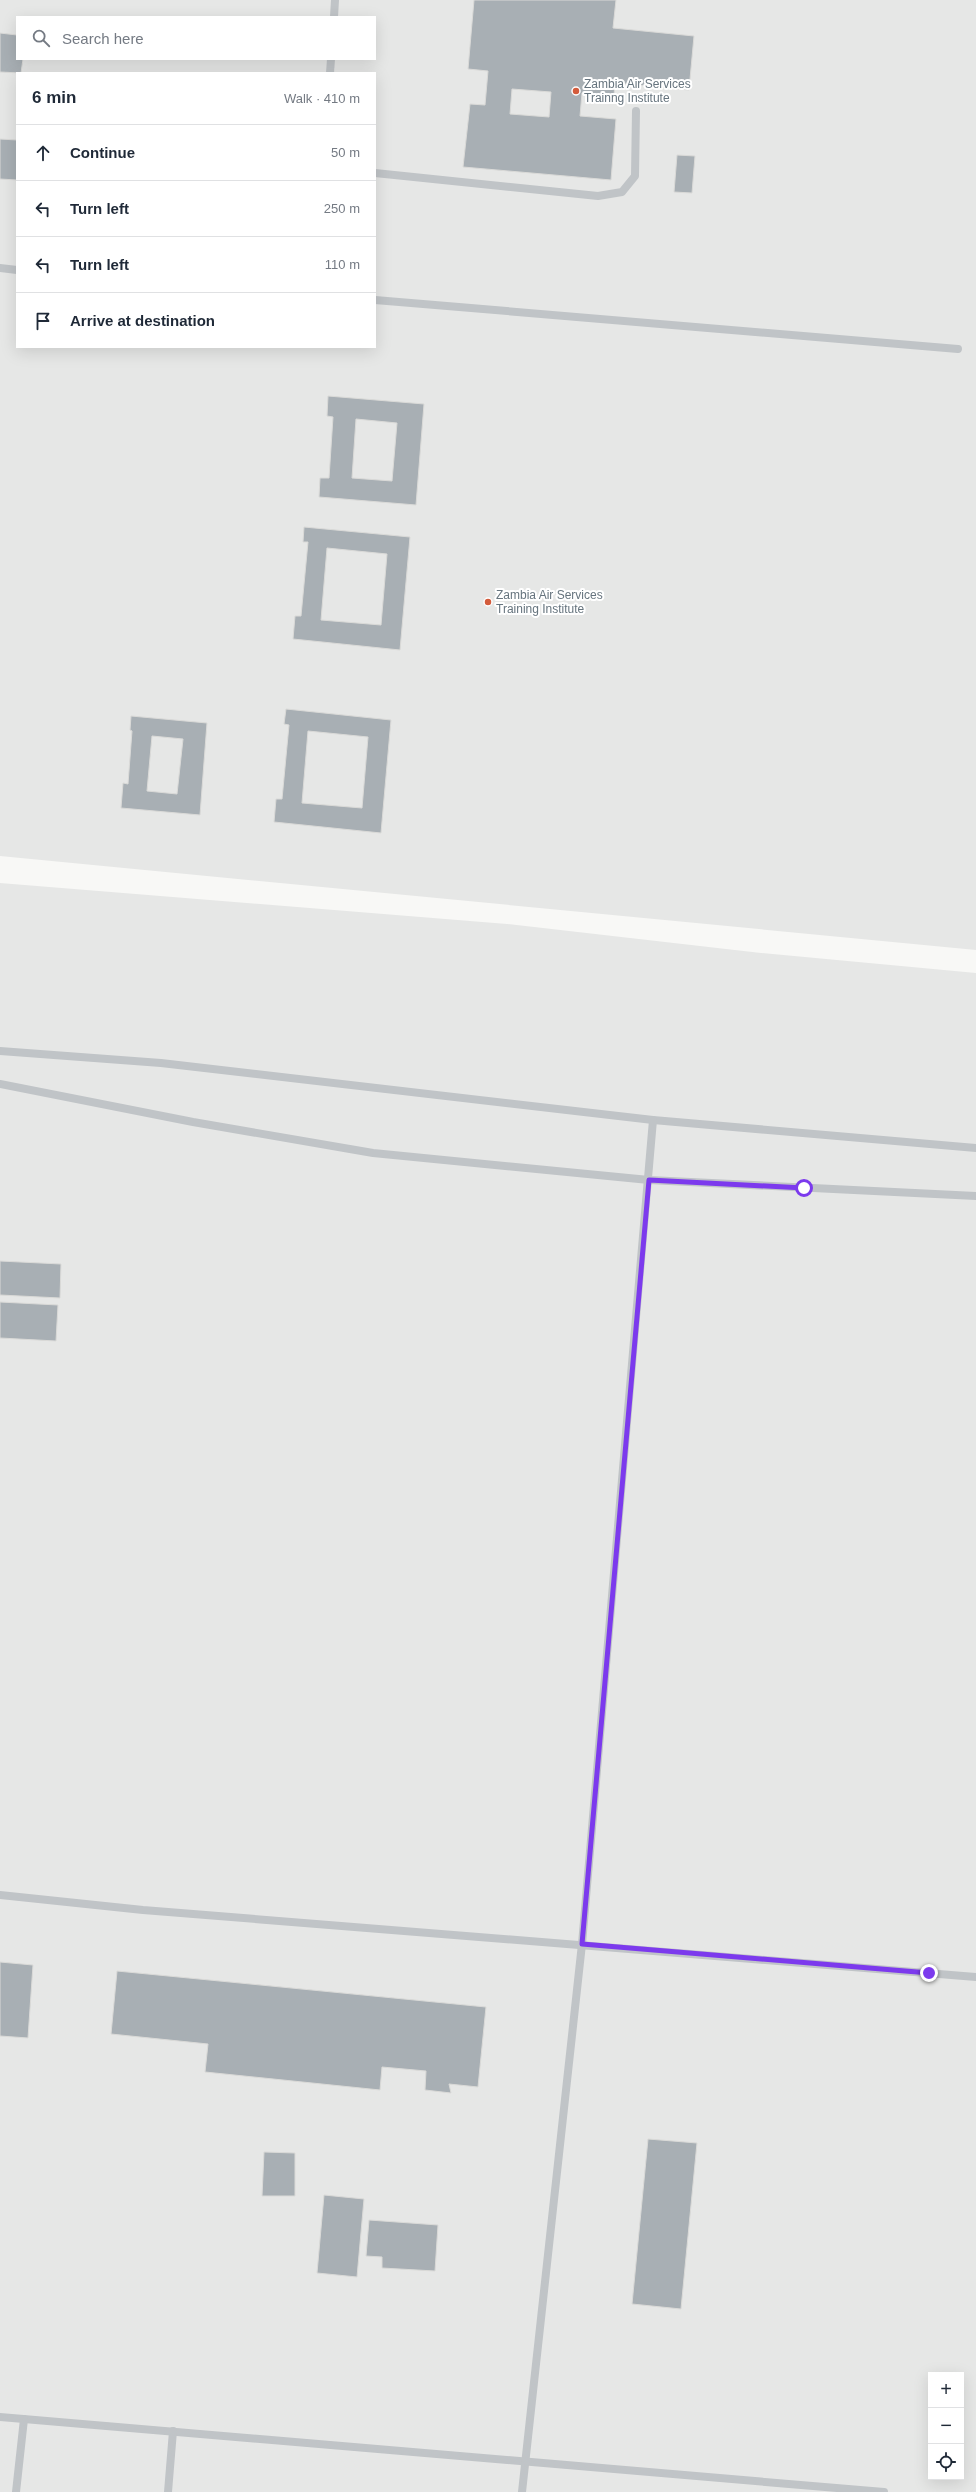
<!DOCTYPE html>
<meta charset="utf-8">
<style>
:root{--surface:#fff;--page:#f6f6f7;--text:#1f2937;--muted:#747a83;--line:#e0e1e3}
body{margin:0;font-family:Helvetica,sans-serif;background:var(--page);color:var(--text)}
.controls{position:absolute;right:12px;bottom:12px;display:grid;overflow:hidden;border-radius:0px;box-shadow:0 4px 16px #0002}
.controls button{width:36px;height:36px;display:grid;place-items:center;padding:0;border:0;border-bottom:1px solid var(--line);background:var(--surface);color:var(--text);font:20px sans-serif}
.stop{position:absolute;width:12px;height:12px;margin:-9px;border:3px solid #7c3aed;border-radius:50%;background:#fff}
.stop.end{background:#7c3aed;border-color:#fff;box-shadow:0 1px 4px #0008}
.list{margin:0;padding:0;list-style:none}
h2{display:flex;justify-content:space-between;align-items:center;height:52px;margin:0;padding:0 16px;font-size:17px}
h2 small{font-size:13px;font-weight:400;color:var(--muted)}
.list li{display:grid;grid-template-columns:26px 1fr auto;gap:12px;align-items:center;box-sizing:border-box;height:56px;padding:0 16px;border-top:1px solid var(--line)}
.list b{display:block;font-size:15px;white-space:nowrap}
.list em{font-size:13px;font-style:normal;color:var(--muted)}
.icon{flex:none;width:22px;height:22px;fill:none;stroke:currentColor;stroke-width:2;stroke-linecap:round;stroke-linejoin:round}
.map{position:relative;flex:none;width:976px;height:2492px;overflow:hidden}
.search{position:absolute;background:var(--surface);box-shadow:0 4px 16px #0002;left:16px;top:16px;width:360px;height:44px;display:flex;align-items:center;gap:10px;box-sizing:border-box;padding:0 14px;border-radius:0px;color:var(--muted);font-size:15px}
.panel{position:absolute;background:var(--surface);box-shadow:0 4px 16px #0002;left:16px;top:72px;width:360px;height:276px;border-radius:0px}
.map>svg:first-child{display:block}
</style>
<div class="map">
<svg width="976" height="2492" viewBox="0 0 976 2492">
<rect width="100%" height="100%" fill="#f8f8f6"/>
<!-- built -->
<g fill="#e6e7e6" fill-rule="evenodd">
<path d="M0,0h976v950l-976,-94zM17,17h358v42h-358zM17,73h358v274h-358z"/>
<path d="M0,883l507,41 254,29 215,20v1519h-976zM931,2375h30v102h-30z"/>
</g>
<!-- building -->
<g fill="#a8afb4" stroke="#dadad8" fill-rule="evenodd">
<path d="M474,0h142l-3,28 81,8 -5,54 -74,-7 -1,13 -32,-3 -2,23 36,3 -5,61 -148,-13 7,-63 15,1 3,-34 -20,-2zM512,89l39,3 -2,25 -39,-3z"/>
<polygon points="0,33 17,35 17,59 23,59 21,73 0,72"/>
<polygon points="0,139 17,140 17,180 0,179"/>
<polygon points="677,155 695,156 692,193 674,192"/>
<path d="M328,396l96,8 -8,101 -97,-8 1,-19h9l4,-61 -6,-1zM356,419l41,4 -5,58 -40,-3z"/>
<path d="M304,527l106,10 -10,113 -107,-11 2,-23h6l7,-74h-5zM327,548l60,6 -6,71 -60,-5z"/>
<path d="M286,709l105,11 -10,113 -107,-11 2,-23h6l7,-74 -5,-1zM308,731l60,6 -6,71 -60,-5z"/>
<path d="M131,716l76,7 -7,92 -79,-7 2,-25 5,1 4,-53 -2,-1zM152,736l31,3 -6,55 -30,-3z"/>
<polygon points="0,1261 61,1264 60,1298 0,1295"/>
<polygon points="0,1302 58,1305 56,1341 0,1338"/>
<polygon points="0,1962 33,1965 28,2038 0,2036"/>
<polygon points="117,1971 486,2007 478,2087 449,2084 451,2093 425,2090 426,2071 382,2067 380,2090 205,2072 208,2044 111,2034"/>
<polygon points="648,2139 697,2143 681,2309 632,2304"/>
<polygon points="264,2152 295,2153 295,2196 262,2196"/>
<polygon points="324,2195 364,2199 357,2277 317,2273"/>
<polygon points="369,2220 438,2225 435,2271 382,2268 382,2257 366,2256"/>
</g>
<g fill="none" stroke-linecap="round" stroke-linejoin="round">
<!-- service -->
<g stroke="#c0c4c7" stroke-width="8">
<polyline points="334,17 335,0"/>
<polyline points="330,73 331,59"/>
<polyline points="375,173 598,196 622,192 635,176 636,111"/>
<polyline points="0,268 17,270"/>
<polyline points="375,300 958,349"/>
<polyline points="0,1051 161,1063 653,1120 976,1148"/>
<polyline points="0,1084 193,1122 373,1153 649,1180 976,1196"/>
<polyline points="0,1895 143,1910 976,1977"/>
<polyline points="0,2417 884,2492"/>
<polyline points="16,2492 24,2419"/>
<polyline points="168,2492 173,2431"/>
<polyline points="522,2492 582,1944 653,1120"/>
</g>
</g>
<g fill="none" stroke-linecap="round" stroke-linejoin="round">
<!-- route -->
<polyline stroke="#7c3aed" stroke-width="5" points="804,1188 649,1180 582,1944 929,1973"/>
</g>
<!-- markers -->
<g fill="#d35b3b" stroke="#fff" stroke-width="1.5">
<circle cx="576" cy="91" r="4"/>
<circle cx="488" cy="602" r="4"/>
</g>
<g text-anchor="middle" stroke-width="4" stroke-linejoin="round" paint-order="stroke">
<!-- poi labels -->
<g font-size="12" fill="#66747e" stroke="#fff" text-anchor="start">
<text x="584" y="88">Zambia Air Services<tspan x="584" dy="14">Trainng Institute</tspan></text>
<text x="496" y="599">Zambia Air Services<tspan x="496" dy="14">Training Institute</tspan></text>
</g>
</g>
</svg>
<div class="controls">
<button>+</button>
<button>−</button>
<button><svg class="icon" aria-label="locate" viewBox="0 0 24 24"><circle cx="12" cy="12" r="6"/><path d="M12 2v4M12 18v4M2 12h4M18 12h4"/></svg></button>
</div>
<div class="stop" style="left:804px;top:1188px"></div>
<div class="stop end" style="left:929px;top:1973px"></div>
<div class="search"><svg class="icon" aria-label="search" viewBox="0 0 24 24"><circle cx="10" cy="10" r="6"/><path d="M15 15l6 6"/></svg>Search here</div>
<section class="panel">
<h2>6 min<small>Walk · 410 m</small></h2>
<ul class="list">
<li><svg class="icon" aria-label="ahead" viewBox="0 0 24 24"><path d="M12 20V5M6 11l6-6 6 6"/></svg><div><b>Continue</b></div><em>50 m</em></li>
<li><svg class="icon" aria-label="left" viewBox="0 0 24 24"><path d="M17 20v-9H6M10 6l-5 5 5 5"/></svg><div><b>Turn left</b></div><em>250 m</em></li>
<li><svg class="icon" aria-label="left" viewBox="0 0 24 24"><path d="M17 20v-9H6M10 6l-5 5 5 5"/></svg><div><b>Turn left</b></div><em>110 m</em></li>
<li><svg class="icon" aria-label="arrive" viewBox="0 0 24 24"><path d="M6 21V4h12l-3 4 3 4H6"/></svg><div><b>Arrive at destination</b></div></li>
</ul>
</section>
</div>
